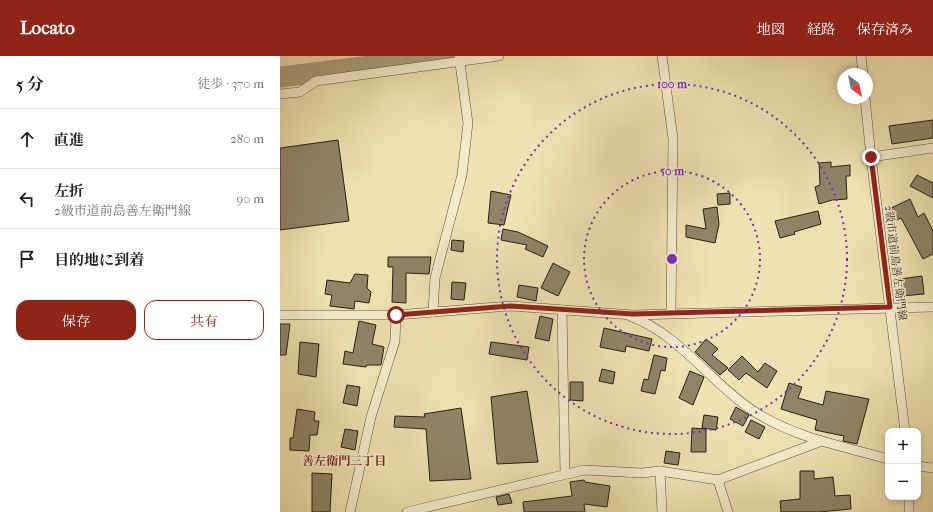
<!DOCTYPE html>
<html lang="ja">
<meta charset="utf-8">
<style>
:root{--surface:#fff;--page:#f2f2f2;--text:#202124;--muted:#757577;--line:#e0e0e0;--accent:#8f2418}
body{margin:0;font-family:"IM FELL French Canon","Noto Serif JP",serif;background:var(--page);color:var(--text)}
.controls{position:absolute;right:12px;bottom:12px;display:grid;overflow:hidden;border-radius:8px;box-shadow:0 2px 6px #0003}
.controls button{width:36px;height:36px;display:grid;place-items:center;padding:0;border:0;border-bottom:1px solid var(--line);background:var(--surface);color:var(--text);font:20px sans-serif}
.compass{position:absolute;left:557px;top:12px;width:36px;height:36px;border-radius:50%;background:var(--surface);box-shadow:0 2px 6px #0003;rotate:147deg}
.stop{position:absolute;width:12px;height:12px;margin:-9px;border:3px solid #8f2418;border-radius:50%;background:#fff}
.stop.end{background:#8f2418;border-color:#fff;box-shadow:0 1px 4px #0008}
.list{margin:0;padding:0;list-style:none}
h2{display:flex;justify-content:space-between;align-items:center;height:52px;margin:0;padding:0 16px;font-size:17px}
h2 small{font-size:13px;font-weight:400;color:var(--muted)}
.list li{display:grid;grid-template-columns:26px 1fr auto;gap:12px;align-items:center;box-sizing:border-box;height:60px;padding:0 16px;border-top:1px solid var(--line)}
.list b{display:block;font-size:15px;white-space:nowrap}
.list p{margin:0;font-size:13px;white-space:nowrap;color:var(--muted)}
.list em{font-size:13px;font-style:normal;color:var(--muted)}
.actions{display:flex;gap:8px;padding:12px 16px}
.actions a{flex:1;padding:9px 0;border:1px solid var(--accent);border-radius:12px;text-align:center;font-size:14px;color:var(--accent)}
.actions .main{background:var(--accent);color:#fff}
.icon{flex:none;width:22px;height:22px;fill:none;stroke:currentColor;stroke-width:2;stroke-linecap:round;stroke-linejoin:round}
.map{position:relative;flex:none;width:653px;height:456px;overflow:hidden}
header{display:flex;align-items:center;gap:24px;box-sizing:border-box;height:56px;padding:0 20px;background:var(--accent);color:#fff}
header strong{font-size:19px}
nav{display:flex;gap:22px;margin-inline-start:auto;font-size:14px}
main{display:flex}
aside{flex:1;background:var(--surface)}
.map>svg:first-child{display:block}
</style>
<header>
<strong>Locato</strong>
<nav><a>地図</a><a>経路</a><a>保存済み</a></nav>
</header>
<main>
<aside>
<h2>5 分<small>徒歩 · 370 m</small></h2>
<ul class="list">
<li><svg class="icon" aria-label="ahead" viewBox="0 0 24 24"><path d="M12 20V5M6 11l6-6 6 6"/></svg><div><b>直進</b></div><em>280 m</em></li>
<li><svg class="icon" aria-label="left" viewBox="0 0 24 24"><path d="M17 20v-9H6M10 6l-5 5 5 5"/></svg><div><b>左折</b><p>2級市道前島善左衛門線</p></div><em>90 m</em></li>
<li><svg class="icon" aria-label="arrive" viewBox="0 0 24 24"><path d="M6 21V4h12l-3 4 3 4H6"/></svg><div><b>目的地に到着</b></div></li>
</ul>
<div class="actions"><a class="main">保存</a><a>共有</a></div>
</aside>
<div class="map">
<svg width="653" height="456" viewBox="0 0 653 456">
<rect width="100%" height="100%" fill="#f0e2b1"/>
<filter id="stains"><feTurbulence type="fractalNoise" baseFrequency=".005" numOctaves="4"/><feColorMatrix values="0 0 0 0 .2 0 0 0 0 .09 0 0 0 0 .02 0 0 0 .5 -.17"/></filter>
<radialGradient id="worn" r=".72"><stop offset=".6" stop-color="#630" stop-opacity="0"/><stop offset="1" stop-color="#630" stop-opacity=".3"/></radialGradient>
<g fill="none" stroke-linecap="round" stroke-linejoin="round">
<!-- river -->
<polyline stroke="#ac9f7d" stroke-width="21" points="0,21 172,0"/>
</g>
<!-- building -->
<g fill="#908467" stroke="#281e17">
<polygon points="653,64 653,82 612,88 609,70"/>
<polygon points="58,84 69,165 0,174 0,92"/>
<polygon points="551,106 551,111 570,109 570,120 566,120 567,143 552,144 539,148 535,131 540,129 539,107"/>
<polygon points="637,119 653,127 653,142 630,130"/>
<polygon points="211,135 231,139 224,169 208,167"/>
<polygon points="450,137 450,148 438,149 437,138"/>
<polygon points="630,143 638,161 644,157 653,175 653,198 643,203 621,162 614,165 609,153"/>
<polygon points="437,151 439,168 435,187 406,181 406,169 426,173 423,153"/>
<polygon points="538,155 541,168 514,176 515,178 500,182 495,165"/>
<polygon points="223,173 238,176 268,190 263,201 245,193 247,189 221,184"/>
<polygon points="172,184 184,185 183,196 171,194"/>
<polygon points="108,201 151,201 149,218 126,217 126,247 112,246 113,211 108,211"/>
<polygon points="273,207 290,216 278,240 261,232"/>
<polygon points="75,218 88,219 87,232 91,236 89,247 75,245 74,253 50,250 52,239 45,238 47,224 70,227"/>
<polygon points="642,220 644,238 622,240 620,223"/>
<polygon points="172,226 186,227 184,244 171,243"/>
<polygon points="239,229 258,232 256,245 237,241"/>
<polygon points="260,260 273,263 269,285 255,282"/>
<polygon points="79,265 96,269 92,288 104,291 101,309 87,309 86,311 63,308 65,295 73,297"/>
<polygon points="0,268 10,268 6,299 0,299"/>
<polygon points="324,272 372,283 369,295 346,290 345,296 320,291"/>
<polygon points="426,283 438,293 432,299 448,312 440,319 415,296"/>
<polygon points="20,286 39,288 36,321 18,318"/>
<polygon points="211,286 249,291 247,304 209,298"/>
<polygon points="374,299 387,302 385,315 381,314 375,338 361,335 364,323 368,324"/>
<polygon points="462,300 478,316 485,307 497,315 487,332 466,317 459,324 448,314"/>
<polygon points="322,313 335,316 333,328 319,325"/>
<polygon points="410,315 424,321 413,349 399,342"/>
<polygon points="290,326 303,326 303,345 290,344"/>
<polygon points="509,327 522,331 518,342 543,349 546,335 589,343 577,388 563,385 564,380 535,374 537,364 501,353"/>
<polygon points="67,329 80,331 77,350 63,347"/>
<polygon points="247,335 258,406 217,408 211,341"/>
<polygon points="456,351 469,359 463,370 450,363"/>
<polygon points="181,352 191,423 150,425 146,373 114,371 115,360 145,361 144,358"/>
<polygon points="17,353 35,356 34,365 39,365 37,379 30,379 29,395 10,394 10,382 13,382"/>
<polygon points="424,359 438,361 436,374 422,372"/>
<polygon points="471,364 485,371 479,383 465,376"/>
<polygon points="412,372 426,373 426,396 411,396"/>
<polygon points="65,373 78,375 75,394 61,391"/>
<polygon points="386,395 400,397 398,409 384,407"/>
<polygon points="520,415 534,415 534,423 553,421 555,440 570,439 571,453 539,456 501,456 500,445 520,443"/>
<polygon points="32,417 52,418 50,456 32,456"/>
<polygon points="304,424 305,426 330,430 327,451 304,448 305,456 244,456 243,446 292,440 290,426"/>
<polygon points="229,438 232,447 218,449 216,441"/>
</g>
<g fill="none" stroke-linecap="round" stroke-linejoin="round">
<!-- minor casing -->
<g stroke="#5a4f3e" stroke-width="10">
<g id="minor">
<polyline points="382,0 393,83 391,256"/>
<polyline points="581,0 583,18"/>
<polyline points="0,38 20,36 36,25 219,0"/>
<polyline points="585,42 591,101 625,375"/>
<polyline points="591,101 653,92"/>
<polyline points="282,254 285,418"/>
<polyline points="153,256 155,222 182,119 188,67 179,0"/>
<polyline points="0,259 116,259 231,250 353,259 653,251"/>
<path d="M350,260c49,18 79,65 122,94 40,27 90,36 136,49"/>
<polyline points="638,410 653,412"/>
<polyline points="380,415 382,456"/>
<polyline points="438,424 448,456"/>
<polyline points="70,456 91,361 115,285 116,259"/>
<polyline points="127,456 304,414 362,417 380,415 438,424 542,385"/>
<polyline points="629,456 629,441"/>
</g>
</g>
<!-- minor -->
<use href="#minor" stroke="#f5eccc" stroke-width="9"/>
</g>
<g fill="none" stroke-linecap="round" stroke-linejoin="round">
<!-- route -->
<polyline stroke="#8f2418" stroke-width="5" points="116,259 231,250 353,258 610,251 591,101"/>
</g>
<!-- distance rings -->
<g fill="none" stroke="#7b2cbf" stroke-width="2" stroke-dasharray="2 4">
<circle cx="392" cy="203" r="88"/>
<circle cx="392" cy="203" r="175"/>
</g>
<g text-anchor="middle" stroke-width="3" stroke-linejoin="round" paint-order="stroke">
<!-- street labels -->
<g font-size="11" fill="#281e17" stroke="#f5eccc">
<text transform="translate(616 207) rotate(83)" y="4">2級市道前島善左衛門線</text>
</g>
<!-- neighbourhood labels -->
<g font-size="12" font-weight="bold" fill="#7a1f14" stroke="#f5eccc">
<text x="64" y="409">善左衛門三丁目</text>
</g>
</g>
<circle cx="392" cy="203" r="6" fill="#7b2cbf" stroke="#f5eccc" stroke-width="2"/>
<g font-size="12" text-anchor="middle" font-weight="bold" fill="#7b2cbf" stroke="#f5eccc" stroke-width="3" stroke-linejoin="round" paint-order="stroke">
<text x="392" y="32">100 m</text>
<text x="392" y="119">50 m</text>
</g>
<rect width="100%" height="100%" filter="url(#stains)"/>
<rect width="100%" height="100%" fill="url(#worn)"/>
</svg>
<div class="controls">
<button>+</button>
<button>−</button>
</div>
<svg class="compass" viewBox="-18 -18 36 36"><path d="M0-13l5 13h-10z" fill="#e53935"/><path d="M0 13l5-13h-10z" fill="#757577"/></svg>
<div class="stop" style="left:116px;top:259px"></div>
<div class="stop end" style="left:591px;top:101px"></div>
</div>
</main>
